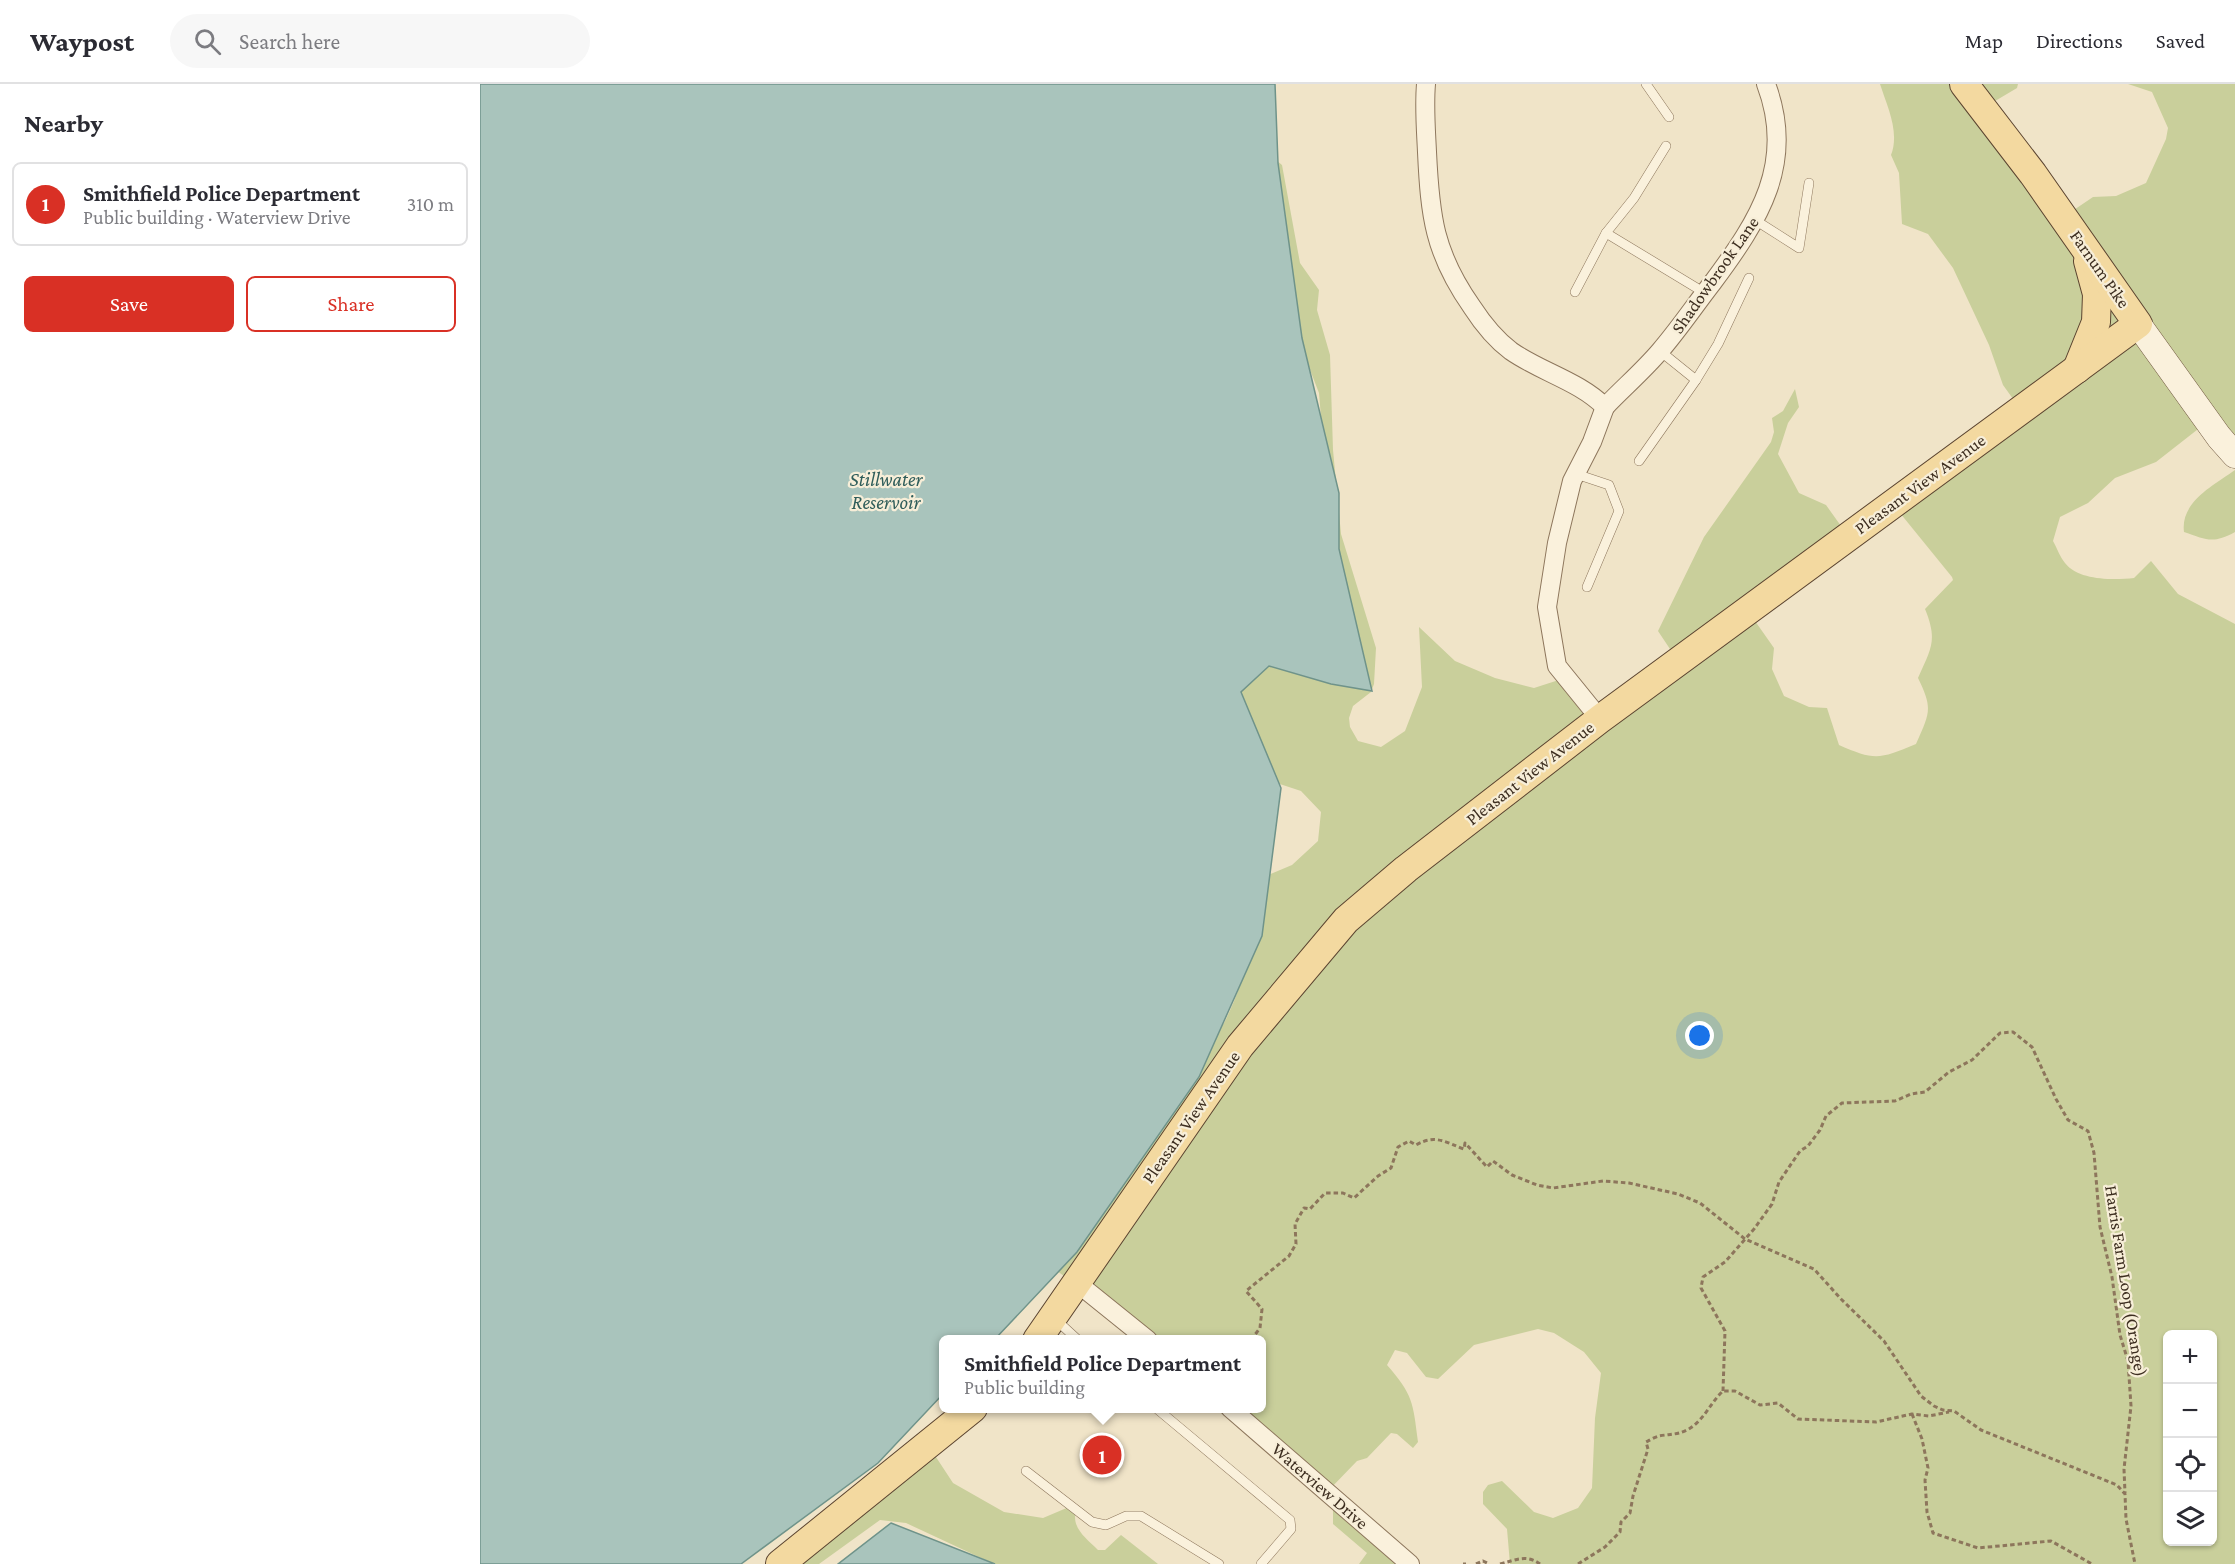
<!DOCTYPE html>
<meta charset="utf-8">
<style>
:root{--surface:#fff;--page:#f7f7f7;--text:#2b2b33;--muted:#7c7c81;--line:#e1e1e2;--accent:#d93025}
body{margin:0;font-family:"Crimson Pro",serif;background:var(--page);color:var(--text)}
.controls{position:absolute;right:18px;bottom:18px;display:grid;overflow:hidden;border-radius:9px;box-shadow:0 2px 4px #0004}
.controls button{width:54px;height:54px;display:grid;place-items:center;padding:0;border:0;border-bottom:2px solid var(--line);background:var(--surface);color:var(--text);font:30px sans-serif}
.you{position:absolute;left:1220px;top:952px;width:21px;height:21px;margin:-15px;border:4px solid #fff;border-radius:50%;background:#1a73e8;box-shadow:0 0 0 9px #1a73e833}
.badge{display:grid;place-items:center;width:39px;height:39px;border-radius:50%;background:var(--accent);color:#fff;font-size:20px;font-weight:700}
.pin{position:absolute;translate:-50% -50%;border:3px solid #fff;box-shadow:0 2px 6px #0006}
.popup{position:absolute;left:459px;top:1251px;width:327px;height:78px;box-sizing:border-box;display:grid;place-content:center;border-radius:9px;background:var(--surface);filter:drop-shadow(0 2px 4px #0005);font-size:20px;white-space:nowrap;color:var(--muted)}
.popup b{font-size:22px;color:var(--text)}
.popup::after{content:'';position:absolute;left:50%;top:100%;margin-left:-12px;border:12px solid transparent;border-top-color:var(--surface)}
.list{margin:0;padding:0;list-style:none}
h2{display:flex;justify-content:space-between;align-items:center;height:78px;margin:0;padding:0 24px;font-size:26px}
h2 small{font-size:20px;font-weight:400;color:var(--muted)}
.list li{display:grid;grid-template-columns:39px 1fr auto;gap:18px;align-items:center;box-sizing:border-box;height:84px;margin:0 12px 12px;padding:0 12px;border:2px solid var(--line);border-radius:9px}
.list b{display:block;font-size:22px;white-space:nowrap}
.list p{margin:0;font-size:20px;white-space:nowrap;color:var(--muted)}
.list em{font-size:20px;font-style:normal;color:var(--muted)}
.actions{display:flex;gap:12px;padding:18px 24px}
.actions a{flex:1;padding:14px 0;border:2px solid var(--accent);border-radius:9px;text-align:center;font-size:21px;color:var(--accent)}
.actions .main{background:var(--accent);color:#fff}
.icon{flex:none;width:33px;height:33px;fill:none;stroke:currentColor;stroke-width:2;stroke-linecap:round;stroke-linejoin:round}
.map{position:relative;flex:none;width:1755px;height:1480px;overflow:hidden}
header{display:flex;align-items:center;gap:36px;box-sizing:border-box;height:84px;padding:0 30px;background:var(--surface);border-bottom:2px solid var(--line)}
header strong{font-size:28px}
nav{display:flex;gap:33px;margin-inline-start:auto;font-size:21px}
.search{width:420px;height:54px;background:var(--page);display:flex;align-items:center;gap:15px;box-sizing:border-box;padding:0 21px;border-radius:33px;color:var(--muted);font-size:22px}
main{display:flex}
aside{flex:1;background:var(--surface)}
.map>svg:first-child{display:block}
</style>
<header>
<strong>Waypost</strong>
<div class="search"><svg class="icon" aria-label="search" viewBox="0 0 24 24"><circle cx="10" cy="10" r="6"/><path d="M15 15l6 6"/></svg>Search here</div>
<nav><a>Map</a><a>Directions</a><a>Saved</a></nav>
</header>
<main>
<aside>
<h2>Nearby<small></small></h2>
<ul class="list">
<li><span class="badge">1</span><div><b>Smithfield Police Department</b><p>Public building · Waterview Drive</p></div><em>310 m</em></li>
</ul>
<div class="actions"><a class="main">Save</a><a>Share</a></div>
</aside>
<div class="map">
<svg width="1755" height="1480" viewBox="0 0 1755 1480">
<rect width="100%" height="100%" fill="#f0e4c8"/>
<!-- green -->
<g fill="#c9cf9b" fill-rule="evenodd">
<path d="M1400,0h138l-1,4 -32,19 77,111 31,-21 23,-1 30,-13 20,-44 2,-11 -16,-36 -24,-8h107v378l-33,-36 -46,36 -41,16 -27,25 -28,14 -7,24c4,7 7,16 12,22 14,18 49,17 69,15l17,-17 27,33 57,30v940h-725l-3,-35 -24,-25v-12l5,-7 14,-4 32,31 19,6 25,-10 14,-20 3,-70 6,-45 -17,-21 -30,-19 -16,-4 -64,16 -36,34 -12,-2 -19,-24 -12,-3 -8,15c26,30 26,37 31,77l-5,6 -16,-14 -6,-1 -24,25 -10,3 -29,30 -96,-82 29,-1v-68l-109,-1 -95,-68 167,-248c24,-46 32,-98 44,-148l24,-10 26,-24 3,-29 -20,-21 -36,-12 -39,-85 37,-29 90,-7 3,-37 -25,-83 -12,-145 -12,-31 -21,-27 -16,-180 12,10 18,98 19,27 -2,20 13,45 3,95 8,84 35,114 -2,36 -3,8 -18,14 -4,12 1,9 8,14 23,6 24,-16 17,-44 -3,-60 36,34 40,17 39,10 31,-10 33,48 80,-65 -20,-30 46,-94 67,-95 3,-10 -2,-14 11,-7 12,-22 4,18 -11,16 -10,31 21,39 27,12 25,35 -96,81 19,27 -2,21 12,27 25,11 18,1 12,37c36,16 41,14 77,-1 14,-32 17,-35 2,-66 13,-30 20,-37 7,-69l28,-29 -1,-3 -52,-64 121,-103 -18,-25 -14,-40 -36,-77 -25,-34 -26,-10 -3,-51 -8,-18c9,-23 -4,-49 -11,-71zM1688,1250h44v208h-44z"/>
<path d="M1755,386v62c-22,12 -28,8 -51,0 -4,-30 30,-47 51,-62z"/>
<path d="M454,1370l19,29 51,29 39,6 26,-11 7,3c-5,18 10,28 22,40h7l16,-15 37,29h-164l-88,-41 -26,-3 -61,44h-35z"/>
<polygon points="853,1414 932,1480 879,1480 887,1469 853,1440"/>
</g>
<!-- water -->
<g fill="#a9c4bc" stroke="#6f938a" stroke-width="1.5">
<polygon points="0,0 795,0 798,79 822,254 859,409 859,465 892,607 851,600 789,582 761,608 801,704 782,852 719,993 597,1168 515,1255 463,1256 463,1310 398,1379 261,1480 0,1480"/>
<polygon points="411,1439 515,1480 358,1480"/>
</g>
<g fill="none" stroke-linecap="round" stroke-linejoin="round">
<!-- lane casing -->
<g stroke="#8d765c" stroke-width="10">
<g id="lane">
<polyline points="1166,0 1189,33"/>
<polyline points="1186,62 1154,114 1126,149 1225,209"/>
<polyline points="1275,136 1319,164 1329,99"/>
<polyline points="1095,208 1126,149"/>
<polyline points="1216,296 1238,260 1269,194"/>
<polyline points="1159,377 1216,296 1180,267"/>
<polyline points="1096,390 1129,401 1139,427 1107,503"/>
<polyline points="574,1234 598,1256"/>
<polyline points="676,1324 810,1436 811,1445 781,1480"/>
<polyline points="546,1387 612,1438 626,1441 646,1432 661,1432 739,1480"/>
</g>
</g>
<!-- street casing -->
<g stroke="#8d765c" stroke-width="20">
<g id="street">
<path d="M946,0c-2,23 0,46 1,68 3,64 7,101 45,155 11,17 23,32 39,44 30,21 68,30 94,56 18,-19 38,-36 55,-56 19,-22 35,-46 53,-69 46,-62 83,-119 53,-198"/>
<polyline points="1120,635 1077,582 1067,523 1077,459 1092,397 1112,358 1125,323"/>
<polyline points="596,1198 668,1256"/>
<polyline points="750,1324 930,1480"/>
</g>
</g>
<!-- secondary casing -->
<g stroke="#6f573f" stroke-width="27">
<polyline id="secondary" points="1658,240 1739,353 1755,371"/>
</g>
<!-- primary casing -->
<g stroke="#5b4430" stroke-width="30">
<g id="primary">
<polyline points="1597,285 1616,238 1617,210 1608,177"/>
<polyline points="557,1256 760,962 866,836 926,785 1120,635 1658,240 1553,90 1484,0"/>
<polyline points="300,1480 493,1324"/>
</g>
</g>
<!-- path -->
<g stroke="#8d765c" stroke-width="3" stroke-dasharray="4.5 3" stroke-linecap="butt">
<path d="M771,1256l9,-12 2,-19 -16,-18 43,-35 7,-12 -1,-20 9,-16 6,1 15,-16h18l11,5 24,-22 13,-8 7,-21 11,-6 7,4c19,-11 29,-3 48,4l1,-6 22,24 6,-6 19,14 25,10 16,3 50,-7 26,2 49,11 22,9 45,36 69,30 27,30 43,42 37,55 13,10 9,4 11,1 27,19 136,55 8,9 1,25 9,45"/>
<polyline points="1243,1307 1245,1247 1221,1204 1223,1193 1245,1178 1274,1145 1292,1120 1299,1098 1320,1067 1328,1062 1340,1046 1346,1032 1362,1019 1415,1017 1431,1010 1445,1008 1469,988 1492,976 1520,949 1533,948 1552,963 1576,1015 1588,1036 1608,1047 1614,1069 1620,1143 1632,1193 1640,1251 1648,1277 1651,1322 1644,1385 1645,1409"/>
<polyline points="1432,1330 1442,1355 1448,1384 1445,1396 1447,1428 1453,1449 1498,1464 1571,1457 1612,1480"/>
<polyline points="983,1480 986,1480"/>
<polyline points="996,1480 1003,1477 1009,1480"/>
<path d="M1020,1480c16,-4 26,-10 40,0"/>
<path d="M1098,1480l27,-17 15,-15 1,-10 9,-9 3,-17 15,-47 -2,-7c4,-2 9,-5 13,-6 10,-2 18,-1 28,-6 17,-9 23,-27 36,-39h12l25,14 18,-2 20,16 78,3 36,-8 17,2 20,-4"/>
</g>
<!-- lane -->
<use href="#lane" stroke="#faf1dc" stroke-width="9"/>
<!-- street -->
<use href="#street" stroke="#faf1dc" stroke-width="18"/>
<!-- secondary -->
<use href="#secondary" stroke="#faf1dc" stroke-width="26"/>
<!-- primary -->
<use href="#primary" stroke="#f3d9a0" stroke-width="28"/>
</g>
<g text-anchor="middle" stroke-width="4.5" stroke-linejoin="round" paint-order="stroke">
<!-- street labels -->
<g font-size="18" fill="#3d2e20" stroke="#f7eed8">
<text transform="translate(1620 185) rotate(55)" y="6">Farnum Pike</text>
<text transform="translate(1235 191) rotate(-55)" y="6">Shadowbrook Lane</text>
<text transform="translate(1440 400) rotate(-36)" y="6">Pleasant View Avenue</text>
<text transform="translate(1050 689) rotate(-38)" y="6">Pleasant View Avenue</text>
<text transform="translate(711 1033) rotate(-55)" y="6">Pleasant View Avenue</text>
<text transform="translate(1646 1197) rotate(81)" y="6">Harris Farm Loop (Orange)</text>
<text transform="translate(840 1402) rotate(41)" y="6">Waterview Drive</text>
</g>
<!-- water labels -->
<g font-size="20" font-style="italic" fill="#2f5d5a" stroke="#f7eed8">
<text x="406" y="402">Stillwater<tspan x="406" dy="23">Reservoir</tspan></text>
</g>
</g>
</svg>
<div class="controls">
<button>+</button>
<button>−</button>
<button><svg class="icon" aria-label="locate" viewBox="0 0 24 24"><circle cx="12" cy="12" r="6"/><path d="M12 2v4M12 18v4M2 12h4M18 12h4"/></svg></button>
<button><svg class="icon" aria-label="layers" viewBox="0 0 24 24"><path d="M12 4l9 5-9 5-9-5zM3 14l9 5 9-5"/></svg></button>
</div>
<div class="you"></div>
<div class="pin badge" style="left:622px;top:1371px">1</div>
<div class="popup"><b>Smithfield Police Department</b>Public building</div>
</div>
</main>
